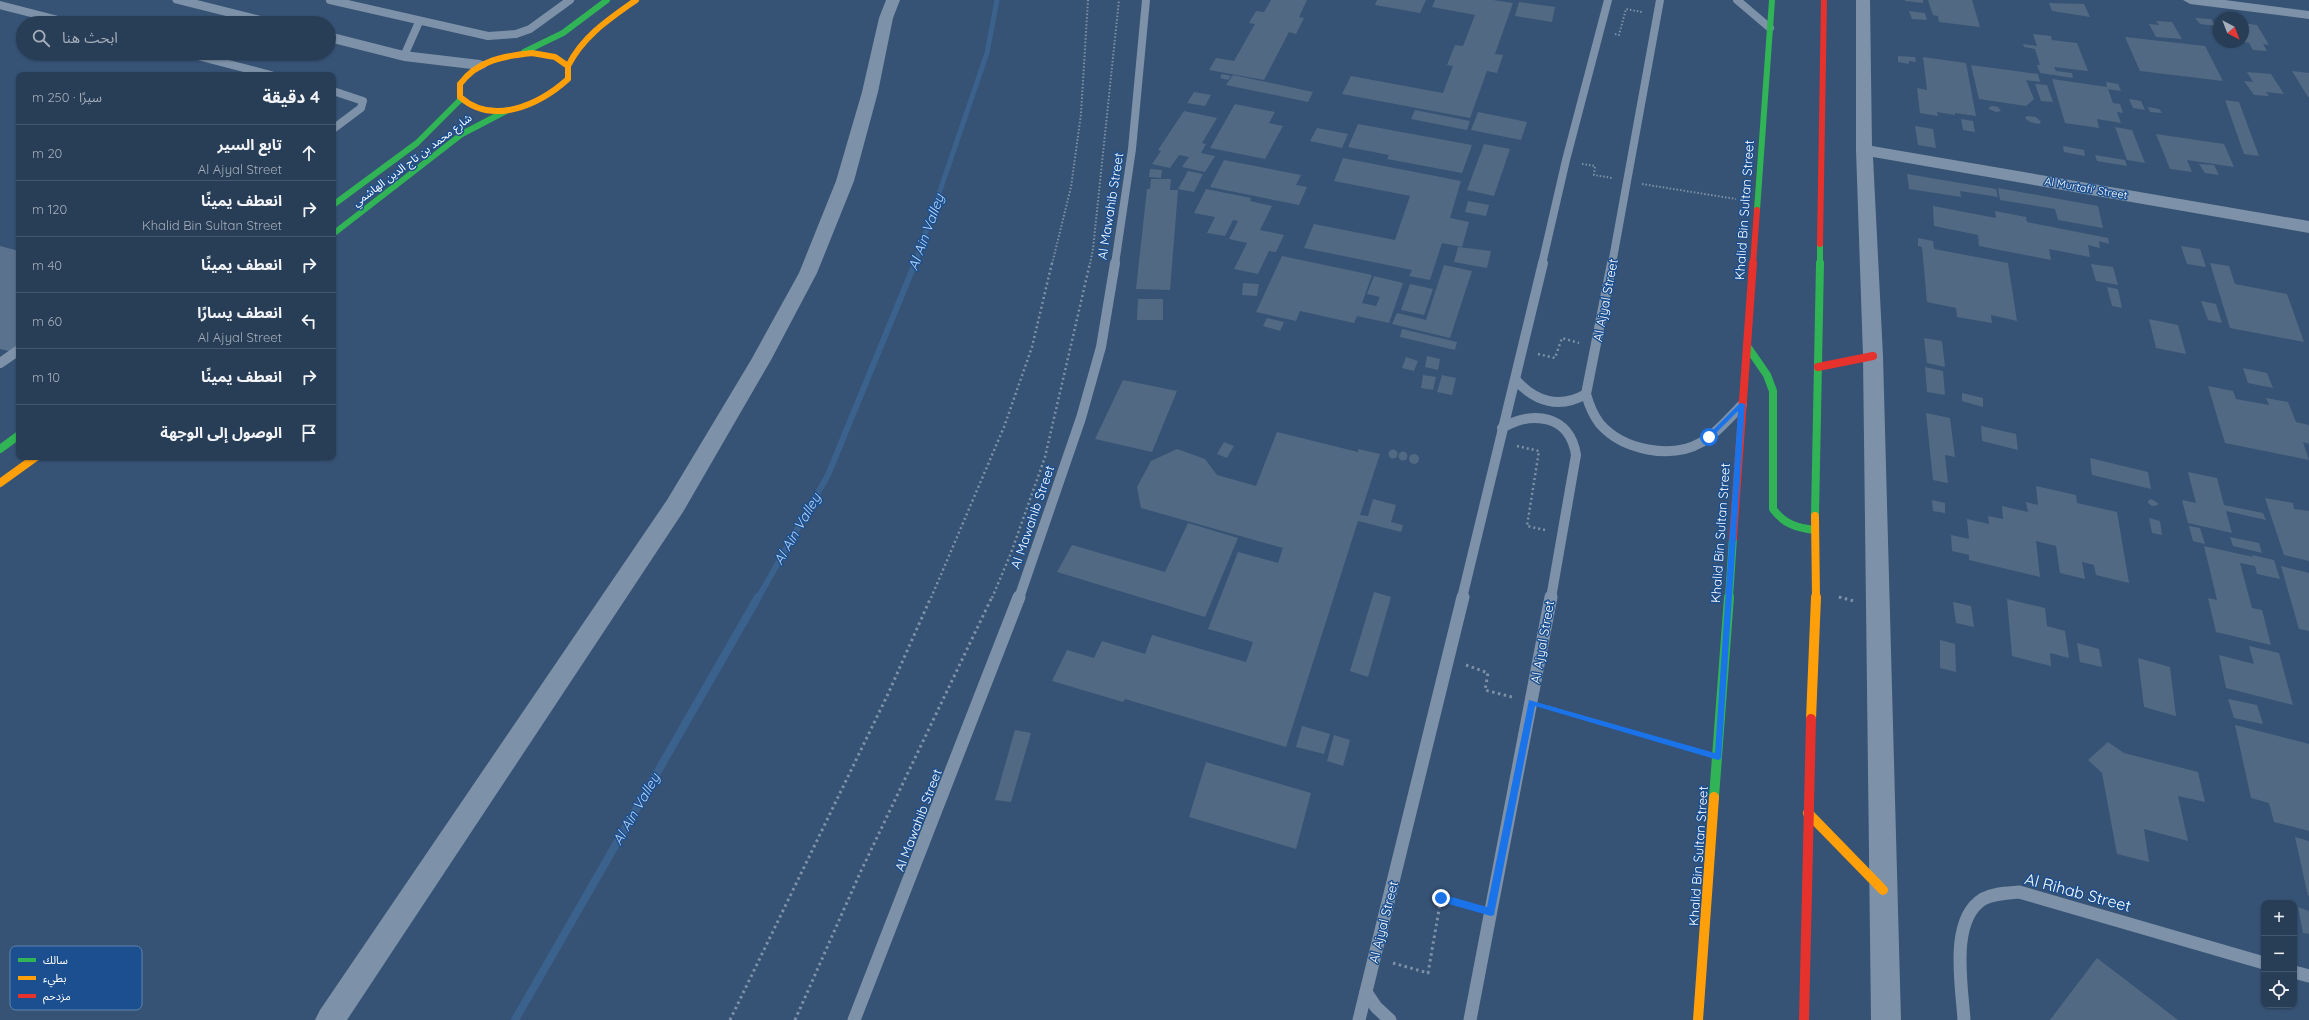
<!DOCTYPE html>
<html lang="ar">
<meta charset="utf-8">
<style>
:root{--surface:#283e57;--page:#344961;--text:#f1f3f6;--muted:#a5aeba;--line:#44576d}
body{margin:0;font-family:Quicksand,"Noto Sans Arabic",sans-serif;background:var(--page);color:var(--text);direction:rtl}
.controls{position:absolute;right:12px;bottom:12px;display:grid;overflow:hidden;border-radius:8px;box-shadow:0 1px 3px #0004}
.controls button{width:36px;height:36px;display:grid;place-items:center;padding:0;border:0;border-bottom:1px solid var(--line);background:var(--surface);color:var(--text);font:20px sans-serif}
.compass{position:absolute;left:2213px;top:12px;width:36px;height:36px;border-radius:50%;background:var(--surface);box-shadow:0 1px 3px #0004;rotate:138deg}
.stop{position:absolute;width:12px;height:12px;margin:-9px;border:3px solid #1a73e8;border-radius:50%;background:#fff}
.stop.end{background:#1a73e8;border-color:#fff;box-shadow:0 1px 4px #0008}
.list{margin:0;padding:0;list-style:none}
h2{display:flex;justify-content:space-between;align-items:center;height:52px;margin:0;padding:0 16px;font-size:17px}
h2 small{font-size:13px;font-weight:400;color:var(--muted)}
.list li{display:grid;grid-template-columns:26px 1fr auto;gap:12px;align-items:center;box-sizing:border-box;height:56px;padding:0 16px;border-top:1px solid var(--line)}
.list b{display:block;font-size:15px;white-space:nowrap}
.list p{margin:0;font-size:13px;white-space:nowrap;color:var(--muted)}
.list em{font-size:13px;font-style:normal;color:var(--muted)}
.icon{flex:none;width:22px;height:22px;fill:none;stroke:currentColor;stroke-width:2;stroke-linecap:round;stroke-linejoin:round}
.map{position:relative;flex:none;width:2309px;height:1020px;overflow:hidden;direction:ltr}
.search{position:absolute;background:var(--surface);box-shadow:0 1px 3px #0004;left:16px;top:16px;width:320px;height:44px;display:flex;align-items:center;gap:10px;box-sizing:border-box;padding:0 14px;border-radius:22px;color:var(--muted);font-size:15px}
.panel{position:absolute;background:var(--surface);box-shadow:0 1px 3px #0004;left:16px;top:72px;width:320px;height:388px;border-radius:8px;direction:rtl}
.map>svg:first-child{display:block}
</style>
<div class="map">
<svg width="2309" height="1020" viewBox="0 0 2309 1020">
<rect width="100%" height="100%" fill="#365274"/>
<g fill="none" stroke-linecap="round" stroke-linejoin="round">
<!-- stream-far2 -->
<polyline stroke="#3b618d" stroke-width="5" points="915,264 987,53 997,0"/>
<!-- stream-far1 -->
<polyline stroke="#3b618d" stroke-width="6" points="758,598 828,475 915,263"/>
<!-- stream -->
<polyline stroke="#3b618d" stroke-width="8" points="515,1020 758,597"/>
<!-- runway -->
<polygon fill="#5a728e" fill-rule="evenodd" points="0,246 19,251 19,351 13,352 0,349"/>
</g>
<!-- building -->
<g fill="#526984">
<polygon points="1271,0 1307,0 1299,17 1304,18 1296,34 1289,32 1264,80 1209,70 1216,58 1234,61 1255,24 1249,23 1256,11 1264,12"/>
<polygon points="1377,0 1426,0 1420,13 1375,5"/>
<polygon points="1435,0 1493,0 1513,3 1495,54 1503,55 1497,73 1487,71 1470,118 1342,94 1351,76 1443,93 1453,66 1447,65 1455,45 1463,46 1475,15 1432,7"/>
<polygon points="1905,0 1923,0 1923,3 1905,1"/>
<polygon points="1928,0 1972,0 1980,27 1939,22 1938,16 1933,15"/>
<polygon points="1519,2 1555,7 1552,22 1515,16"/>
<polygon points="2049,3 2084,4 2090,17 2052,11"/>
<polygon points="1909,11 1925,13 1927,20 1912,19"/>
<polygon points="2195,18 2211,19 2216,26 2200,24"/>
<polygon points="2156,21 2172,22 2182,39 2156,37 2149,24 2159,25"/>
<polygon points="2243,23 2257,25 2269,45 2263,44 2267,51 2253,50 2249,43 2245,42"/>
<polygon points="2033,34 2051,36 2052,40 2077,43 2088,71 2054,67 2056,71 2072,73 2073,78 2040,73 2037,65 2040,65 2035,49 2024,47 2023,44 2037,46"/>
<polygon points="2125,37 2205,46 2223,81 2140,71"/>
<polygon points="1898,56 1915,57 1916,62 1909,61 1909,64 1898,62"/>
<polygon points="1923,57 1966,63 1976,116 1955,113 1955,115 1937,112 1938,116 1920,113 1917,88 1927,90"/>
<polygon points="1971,65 2038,74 2040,82 2026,80 2034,99 2026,106 1979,99"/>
<polygon points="2292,71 2309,73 2309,97 2308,97"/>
<polygon points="2247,72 2271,74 2284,94 2266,92 2269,96 2254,95 2244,81 2253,82"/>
<polygon points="1222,74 1231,76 1228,80 1220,78"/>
<polygon points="1233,75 1313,92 1308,102 1226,85"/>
<polygon points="2052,79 2107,87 2106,82 2118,84 2121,91 2108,89 2113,103 2120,104 2123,113 2117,112 2121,123 2097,119 2099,128 2065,123"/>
<polygon points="2035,84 2047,85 2053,102 2041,101"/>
<polygon points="1194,92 1211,95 1205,106 1187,103"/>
<polygon points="2129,99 2141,101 2145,110 2133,108"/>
<polygon points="2225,100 2239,102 2259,156 2244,154"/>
<polygon points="1235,104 1275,112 1269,123 1283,126 1265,159 1210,148"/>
<polygon points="1993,106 1998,107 2001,111 1996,112 1989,109 1989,107"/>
<polygon points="2148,107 2159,109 2162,113 2150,112"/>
<polygon points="1415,110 1470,121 1467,130 1411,119"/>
<polygon points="1184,111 1217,118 1202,143 1206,144 1201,153 1215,156 1205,172 1182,167 1189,157 1179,155 1170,168 1152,164 1161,151 1158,150"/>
<polygon points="1478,112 1527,122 1521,140 1471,130"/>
<polygon points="2027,116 2036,117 2041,122 2039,124 2030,122 2025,118"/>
<polygon points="1961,119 1973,121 1975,132 1963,130"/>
<polygon points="1358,124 1472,145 1462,173 1387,159 1389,155 1348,147"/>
<polygon points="1915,126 1933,129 1936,148 1918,145"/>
<polygon points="2115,127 2132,130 2145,163 2127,160"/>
<polygon points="1317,128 1348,134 1342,148 1310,141"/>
<polygon points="2156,134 2224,144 2234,167 2187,160 2192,172 2170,169"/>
<polygon points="1484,144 1510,149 1494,196 1467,190"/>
<polygon points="2063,146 2084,150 2085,156 2064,152"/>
<polygon points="2095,155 2125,160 2127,166 2097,161"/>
<polygon points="1343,158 1461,181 1450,218 1469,222 1462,247 1442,243 1430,280 1409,276 1412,270 1304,248 1314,224 1395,240 1410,196 1334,181"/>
<polygon points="1224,160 1301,175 1296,185 1307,187 1299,205 1210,187"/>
<polygon points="2199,164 2214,165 2219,175 2205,173"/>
<polygon points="1150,169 1162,170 1161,178 1149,177"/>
<polygon points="1188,171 1203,174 1194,192 1178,189"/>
<polygon points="1907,174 1996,189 1998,197 1960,191 1961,197 1909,189"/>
<polygon points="1151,179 1171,179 1170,190 1178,190 1170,290 1136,289 1147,189 1150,189"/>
<polygon points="1998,188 2098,206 2103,228 2058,220 2055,209 2000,200"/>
<polygon points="1206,189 1251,198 1250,201 1272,206 1260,230 1284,235 1276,252 1269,251 1258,274 1234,269 1247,243 1229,239 1238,221 1233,220 1225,236 1207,233 1215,217 1194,213"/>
<polygon points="1468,201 1489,205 1486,216 1465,212"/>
<polygon points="1933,206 1996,218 1995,211 2026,217 2027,222 2108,238 2109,244 2099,241 2100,248 2088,245 2090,257 2049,249 2051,260 1979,246 1978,235 1934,226"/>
<polygon points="1918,238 1933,241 1934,249 2008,263 2017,321 1991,315 1992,323 1957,317 1956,308 1927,302 1922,247 1918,246"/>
<polygon points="2181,246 2200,249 2206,267 2187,264"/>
<polygon points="1458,247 1491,251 1487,268 1454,262"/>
<polygon points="1282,256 1372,275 1362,303 1376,306 1380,297 1367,294 1374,276 1403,283 1389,323 1357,316 1354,323 1300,311 1296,321 1256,312"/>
<polygon points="2210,263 2229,266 2235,284 2287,294 2304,342 2230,328"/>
<polygon points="2091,264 2113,267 2118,285 2096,281"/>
<polygon points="1444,265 1472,271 1450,338 1392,324 1397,313 1426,320"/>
<polygon points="1243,283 1259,284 1257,296 1242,295"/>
<polygon points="1410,284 1433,289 1424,315 1401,310"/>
<polygon points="2107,287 2118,289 2122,308 2112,306"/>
<polygon points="1138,299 1163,299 1163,320 1137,320"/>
<polygon points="2201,301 2216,304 2222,323 2208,320"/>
<polygon points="1267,318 1284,322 1280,331 1263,326"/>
<polygon points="2149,319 2178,325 2186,354 2156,348"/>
<polygon points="1402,329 1457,342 1455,350 1400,337"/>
<polygon points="1924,338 1942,341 1945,367 1927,363"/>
<polygon points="1427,356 1440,359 1438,370 1425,367"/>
<polygon points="1406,357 1418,361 1414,371 1402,368"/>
<polygon points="1925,367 1943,371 1945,395 1927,392"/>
<polygon points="2243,368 2267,373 2273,388 2248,383"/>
<polygon points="1423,375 1436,377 1433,390 1421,388"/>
<polygon points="1442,375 1456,378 1452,395 1437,392"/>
<polygon points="1123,380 1177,391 1152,452 1095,439"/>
<polygon points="2208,386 2233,391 2236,399 2269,405 2266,398 2288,402 2296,422 2309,425 2309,444 2303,442 2309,460 2225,443"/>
<polygon points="1962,393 1983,398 1983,407 1962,401"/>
<polygon points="1926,413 1950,418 1955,457 1945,455 1948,483 1933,480"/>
<polygon points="1981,426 2016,434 2018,450 1982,441"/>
<polygon points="1277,432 1358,452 1358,449 1380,454 1360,515 1368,516 1373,499 1396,505 1391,522 1403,525 1401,532 1358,521 1286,747 1125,699 1123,702 1052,681 1067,650 1094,658 1102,641 1145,654 1152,635 1246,662 1253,642 1208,629 1238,552 1278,563 1283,548 1141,508 1137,487 1151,461 1177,449 1205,459 1217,475 1256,486"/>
<polygon points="1224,442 1234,446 1227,458 1217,454"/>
<circle cx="1393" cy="454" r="4.5"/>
<circle cx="1403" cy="456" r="4.5"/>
<circle cx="1414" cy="459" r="5"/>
<polygon points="2090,458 2148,472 2151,489 2092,475"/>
<polygon points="2188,472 2217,478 2224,505 2263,513 2266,520 2226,511 2232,533 2188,523 2182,500 2196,503"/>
<polygon points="2036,486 2076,495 2077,503 2117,512 2129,583 2096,575 2094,565 2082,562 2085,579 2060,573 2056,546 2036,541 2040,577 1969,560 1969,555 1952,551 1951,535 1969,539 1967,519 1989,524 1988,516 2003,519 2002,506 2028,512 2026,502 2038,505"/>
<polygon points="2265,498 2293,503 2294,509 2309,511 2309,561 2284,555"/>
<polygon points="2151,499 2158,503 2158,505 2152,506 2148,503 2148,501"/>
<polygon points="1932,500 1945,503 1945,513 1933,511"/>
<polygon points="2149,518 2160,521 2162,535 2152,533"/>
<polygon points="1188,523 1238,538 1205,617 1057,572 1072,545 1165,572"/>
<polygon points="2189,526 2200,528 2205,544 2193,541"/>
<polygon points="2230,537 2259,543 2262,553 2233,546"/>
<polygon points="2204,546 2253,557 2252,555 2274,560 2280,579 2257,574 2255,566 2240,563 2252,608 2262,610 2271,645 2216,632 2208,598 2217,600"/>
<polygon points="2281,566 2309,573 2309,631 2299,629"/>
<polygon points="1374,592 1391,597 1368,677 1350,671"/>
<polygon points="2007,599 2045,608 2047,626 2065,631 2069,658 2050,653 2051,666 2012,656"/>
<polygon points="1953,602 1971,606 1974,627 1956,623"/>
<polygon points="1940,640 1955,644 1956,672 1940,668"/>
<polygon points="2077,643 2099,649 2102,667 2080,662"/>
<polygon points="2249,646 2279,653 2293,705 2226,688 2219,655 2254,664"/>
<polygon points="2138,658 2170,667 2176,716 2144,707"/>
<polygon points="2228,699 2257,705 2263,724 2234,718"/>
<polygon points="2235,725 2309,744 2309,831 2274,822 2269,803 2251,798"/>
<polygon points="1302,726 1330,734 1324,754 1296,747"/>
<polygon points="1015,730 1031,733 1011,802 995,800"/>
<polygon points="1334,735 1350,740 1343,766 1327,761"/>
<polygon points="2108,742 2124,753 2198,772 2205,802 2178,796 2188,841 2144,829 2149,862 2117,854 2102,773 2088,760"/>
<polygon points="1206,762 1311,793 1296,849 1189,817"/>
<polygon points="2295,837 2309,841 2309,895 2308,896"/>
<polygon points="2298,907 2309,911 2309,934 2303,933"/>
<polygon points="2097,958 2178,1020 2050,1020"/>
</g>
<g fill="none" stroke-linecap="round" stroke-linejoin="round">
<!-- path-far2 -->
<g stroke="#7d92a8" stroke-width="2" stroke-dasharray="1.5 2" stroke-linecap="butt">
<polyline points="1615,34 1619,35 1626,9 1642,12"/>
<polyline points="1582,164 1595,166 1594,175 1612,178"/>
<polyline points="1642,184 1736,199"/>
<polyline points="1052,264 1071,187 1081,114 1088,0"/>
<polyline points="1090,264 1093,249 1119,0"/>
</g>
<!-- path-far1 -->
<g stroke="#7d92a8" stroke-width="2.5" stroke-dasharray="2 3" stroke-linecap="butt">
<polyline points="1538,354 1555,358 1562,338 1579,343"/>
<polyline points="1517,446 1539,451 1527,526 1545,530"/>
<polyline points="1839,597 1841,598"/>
<polyline points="931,598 1004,427 1032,347 1052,263"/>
<polyline points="992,598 1011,553 1045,457 1090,263"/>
</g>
<!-- path -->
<g stroke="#7d92a8" stroke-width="3" stroke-dasharray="2.5 3.5" stroke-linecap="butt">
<polyline points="1839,597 1854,601"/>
<polyline points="1466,665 1488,673 1485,690 1512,697"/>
<polyline points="1548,707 1693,750"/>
<polyline points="1393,963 1428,973 1441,898 1473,907"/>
<polyline points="730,1020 888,694 931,597"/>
<polyline points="795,1020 860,873 992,597"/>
</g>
<!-- lane-far2 -->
<g stroke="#7d92a8" stroke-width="8">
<polyline points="330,0 488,36 516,34 530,29 570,0"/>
<polyline points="1737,0 1770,28"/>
<polyline points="0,5 70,23"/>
<polyline points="186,53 271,75"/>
<polyline points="404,56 419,22"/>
<polyline points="333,91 363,101 361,108 333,129"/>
<polyline points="1115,264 1132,149 1146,0"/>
<polyline points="1542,264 1566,160 1608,0"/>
<polyline points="1612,264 1660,0"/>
</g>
<!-- lane-far1 -->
<g stroke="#7d92a8" stroke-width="10">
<path d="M1612,263l-26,131c3,11 7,21 14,30 23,26 71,36 102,18 15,-9 27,-24 40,-37"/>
<polyline points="0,363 19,350"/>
<path d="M1516,380c19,22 44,29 70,14"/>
<path d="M1502,428c31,-18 68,-13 74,27l-25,143"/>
<polyline points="1019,598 1081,418 1101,347 1115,263"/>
<polyline points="1462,598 1543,263"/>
</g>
<!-- lane -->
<g stroke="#7d92a8" stroke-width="13">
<polyline points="2294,972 2309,976"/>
<polyline points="1366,992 1376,1007 1390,1020"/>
<polyline points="854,1020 1019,597"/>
<polyline points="1359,1020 1463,597"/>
<polyline points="1470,1020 1551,597"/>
<path d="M1964,1020c-2,-34 -15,-100 19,-121 11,-6 24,-6 36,-7l245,71"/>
</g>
<!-- street -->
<g fill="#7d92a8" fill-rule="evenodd">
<polygon points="172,0 197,0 277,20 279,23 254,23 174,3"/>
<polygon points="886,0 900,0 893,18 878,92 854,181 817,273 771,360 683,512 347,1020 315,1020 320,1010 667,500 751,360 799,273 836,181 862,92 879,18"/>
<polygon points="1856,0 1870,0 1872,146 2309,221 2309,233 1873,157 1883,356 1901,1020 1871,1020 1863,356 1856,150"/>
<polygon points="2183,0 2225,0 2309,11 2309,19 2190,4"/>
<polygon points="329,32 404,51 480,60 485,62 488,65 485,68 480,70 404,61 329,42"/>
</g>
<!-- fast-far2 -->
<g stroke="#30b455" stroke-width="6">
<polyline points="524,52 563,33 607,0"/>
<polyline points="333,205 417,143 461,99"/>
<polyline points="1757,210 1772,0"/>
<polyline points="333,234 462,134 506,111"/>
<polyline points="1820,264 1820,244"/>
</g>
<!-- fast-far1 -->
<g stroke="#30b455" stroke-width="8">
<path d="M1747,346l20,29 6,16v118c11,15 24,19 42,21"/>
<polyline points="0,449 19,435"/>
<polyline points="1815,516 1820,263"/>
<polyline points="1729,598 1733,538"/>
</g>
<!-- fast -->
<polyline stroke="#30b455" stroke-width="10" points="1714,797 1729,597"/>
<!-- slow-far2 -->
<g stroke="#ff9f0a" stroke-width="6">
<path d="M532,53l23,4 13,9v13c-29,26 -75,47 -108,18v-13c18,-24 44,-28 72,-31z"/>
<path d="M568,66c15,-30 41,-47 68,-66"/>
</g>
<!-- slow-far1 -->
<g stroke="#ff9f0a" stroke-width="8">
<polyline points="0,483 36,457"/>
<polyline points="1815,516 1816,598"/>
</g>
<!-- slow -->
<g stroke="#ff9f0a" stroke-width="10">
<polyline points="1811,719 1816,597"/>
<polyline points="1808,813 1883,890"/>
<polyline points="1698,1020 1714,797"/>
</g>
<!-- jam-far2 -->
<g stroke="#e5322d" stroke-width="6">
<polyline points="1820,244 1824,0"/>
<polyline points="1753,264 1757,210"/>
</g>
<!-- jam-far1 -->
<g stroke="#e5322d" stroke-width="8">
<polyline points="1818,367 1873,356"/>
<polyline points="1733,538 1753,263"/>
</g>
<!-- jam -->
<polyline stroke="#e5322d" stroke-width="10" points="1804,1020 1811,719"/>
</g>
<!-- route -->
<polygon fill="#1a73e8" points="1740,403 1745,404 1721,759 1718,760 1535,706 1494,915 1491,916 1438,901 1438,896 1441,894 1487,907 1529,700 1715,753 1738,411 1711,438 1706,437"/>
<g text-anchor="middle" stroke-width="3" stroke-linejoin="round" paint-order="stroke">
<!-- far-street labels -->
<g font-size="11" fill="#fff" stroke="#1b4f8f">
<text transform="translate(412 160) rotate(-37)" y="4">شارع محمد بن تاج الدين الهاشمي</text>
<text transform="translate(2086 188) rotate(10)" y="4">Al Murtafi' Street</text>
</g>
<!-- street labels -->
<g font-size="13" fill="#fff" stroke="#1b4f8f">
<text transform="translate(1110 206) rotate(-81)" y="5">Al Mawahib Street</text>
<text transform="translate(1744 210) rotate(-86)" y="5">Khalid Bin Sultan Street</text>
<text transform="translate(1605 300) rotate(-79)" y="5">Al Ajyal Street</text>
<text transform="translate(1032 517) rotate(-71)" y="5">Al Mawahib Street</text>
<text transform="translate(1720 533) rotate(-86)" y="5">Khalid Bin Sultan Street</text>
<text transform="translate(1542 642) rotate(-80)" y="5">Al Ajyal Street</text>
<text transform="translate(918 820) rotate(-69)" y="5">Al Mawahib Street</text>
<text transform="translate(1698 856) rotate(-86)" y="5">Khalid Bin Sultan Street</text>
<text transform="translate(1383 922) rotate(-76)" y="5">Al Ajyal Street</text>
</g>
<!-- water labels -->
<g font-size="14" font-style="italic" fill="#b5d3f5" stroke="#1b4f8f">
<text transform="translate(926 232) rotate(-70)" y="5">Al Ain Valley</text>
<text transform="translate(797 529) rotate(-60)" y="5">Al Ain Valley</text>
<text transform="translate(636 809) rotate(-60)" y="5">Al Ain Valley</text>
</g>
<!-- near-street labels -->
<g font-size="16" fill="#fff" stroke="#1b4f8f">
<text transform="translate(2078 892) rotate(15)" y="6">Al Rihab Street</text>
</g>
</g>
<!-- legend -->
<rect x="10" y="946" width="132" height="64" rx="6" fill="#1b4f8f" stroke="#5f84b1" stroke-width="1"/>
<rect x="18" y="958" width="18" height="4" fill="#30b455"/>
<rect x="18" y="976" width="18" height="4" fill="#ff9f0a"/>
<rect x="18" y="994" width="18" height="4" fill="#e5322d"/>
<g font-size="11" fill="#fff">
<text x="43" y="964">سالك</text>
<text x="43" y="982">بطيء</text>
<text x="43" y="1000">مزدحم</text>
</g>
</svg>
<div class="controls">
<button>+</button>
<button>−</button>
<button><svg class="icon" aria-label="locate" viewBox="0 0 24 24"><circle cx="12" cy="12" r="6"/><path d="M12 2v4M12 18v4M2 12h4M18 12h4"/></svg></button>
</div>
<svg class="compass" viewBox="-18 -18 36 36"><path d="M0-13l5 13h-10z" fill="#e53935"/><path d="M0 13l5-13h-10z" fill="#a5aeba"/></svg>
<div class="stop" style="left:1709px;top:437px"></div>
<div class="stop end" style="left:1441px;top:898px"></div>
<div class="search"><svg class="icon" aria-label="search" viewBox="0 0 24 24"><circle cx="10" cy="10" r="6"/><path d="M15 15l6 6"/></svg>ابحث هنا</div>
<section class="panel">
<h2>4 دقيقة<small>سيرًا · 250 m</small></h2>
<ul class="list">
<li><svg class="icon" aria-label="ahead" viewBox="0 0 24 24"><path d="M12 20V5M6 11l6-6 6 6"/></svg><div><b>تابع السير</b><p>Al Ajyal Street</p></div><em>20 m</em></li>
<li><svg class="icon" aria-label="right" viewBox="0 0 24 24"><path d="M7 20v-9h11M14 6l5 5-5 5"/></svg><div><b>انعطف يمينًا</b><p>Khalid Bin Sultan Street</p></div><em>120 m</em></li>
<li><svg class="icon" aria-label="right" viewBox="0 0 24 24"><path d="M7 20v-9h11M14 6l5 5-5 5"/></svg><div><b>انعطف يمينًا</b></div><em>40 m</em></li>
<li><svg class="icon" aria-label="left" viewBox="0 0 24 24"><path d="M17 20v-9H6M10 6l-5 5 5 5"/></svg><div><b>انعطف يسارًا</b><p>Al Ajyal Street</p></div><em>60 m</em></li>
<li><svg class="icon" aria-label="right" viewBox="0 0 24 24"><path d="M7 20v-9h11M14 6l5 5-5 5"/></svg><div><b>انعطف يمينًا</b></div><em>10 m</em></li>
<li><svg class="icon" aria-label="arrive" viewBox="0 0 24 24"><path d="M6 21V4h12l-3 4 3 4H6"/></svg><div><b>الوصول إلى الوجهة</b></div></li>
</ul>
</section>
</div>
